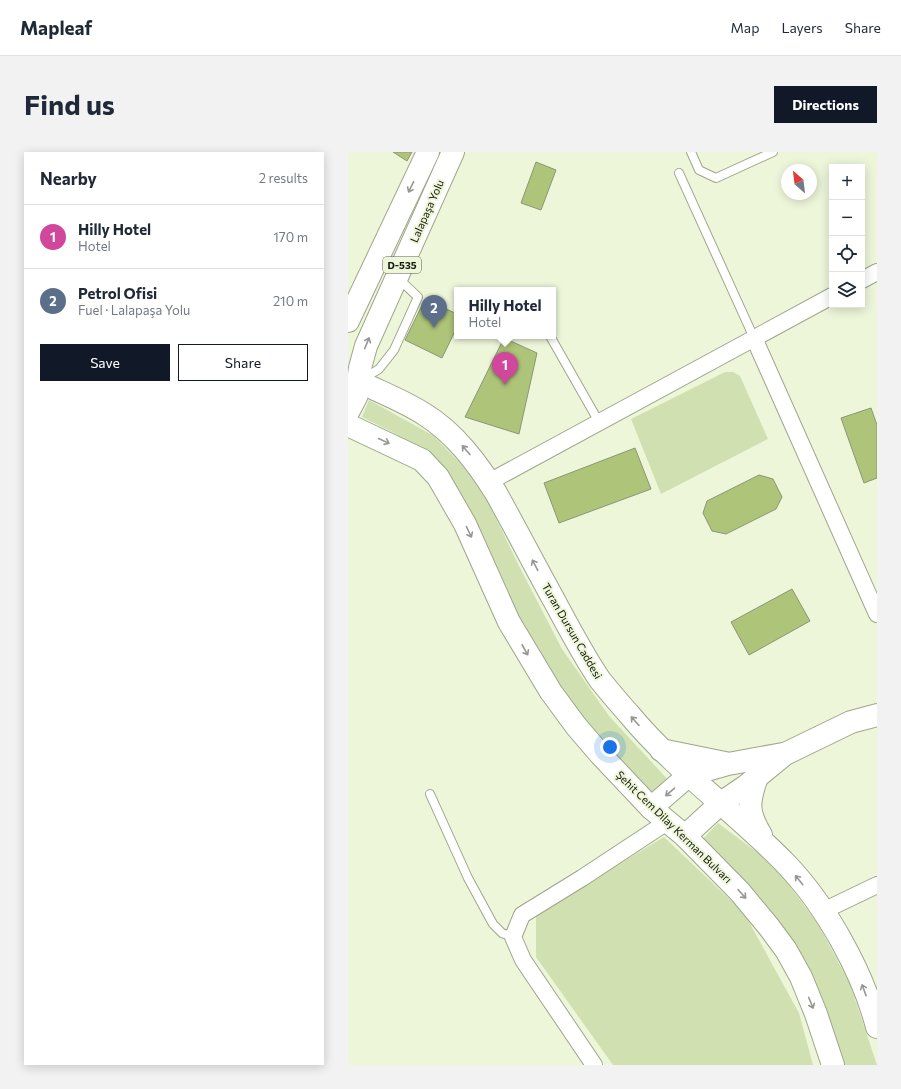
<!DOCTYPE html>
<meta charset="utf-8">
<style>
:root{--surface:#fff;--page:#f2f2f3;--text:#1f2937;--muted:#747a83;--line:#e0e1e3;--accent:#111827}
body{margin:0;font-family:Commissioner,sans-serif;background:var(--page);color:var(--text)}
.controls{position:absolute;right:12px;top:12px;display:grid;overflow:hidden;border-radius:0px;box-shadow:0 2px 10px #0003}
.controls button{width:36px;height:36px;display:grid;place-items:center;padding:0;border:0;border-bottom:1px solid var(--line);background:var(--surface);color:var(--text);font:20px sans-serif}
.compass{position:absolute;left:433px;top:12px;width:36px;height:36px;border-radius:50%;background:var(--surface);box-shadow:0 2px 10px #0003;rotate:332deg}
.you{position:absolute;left:262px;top:595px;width:14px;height:14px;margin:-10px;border:3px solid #fff;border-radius:50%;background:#1a73e8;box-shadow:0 0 0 6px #1a73e833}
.badge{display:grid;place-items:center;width:26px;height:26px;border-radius:50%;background:var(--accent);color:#fff;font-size:13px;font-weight:700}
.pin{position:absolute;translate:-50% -33px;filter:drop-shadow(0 1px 2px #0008)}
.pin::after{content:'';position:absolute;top:21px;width:14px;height:12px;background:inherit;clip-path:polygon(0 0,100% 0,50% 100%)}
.popup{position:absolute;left:106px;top:135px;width:102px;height:52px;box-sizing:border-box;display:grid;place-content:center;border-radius:0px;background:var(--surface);filter:drop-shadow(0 1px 3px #0005);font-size:13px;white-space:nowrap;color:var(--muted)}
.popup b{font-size:15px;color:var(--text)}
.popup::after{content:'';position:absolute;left:50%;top:100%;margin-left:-8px;border:8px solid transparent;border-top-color:var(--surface)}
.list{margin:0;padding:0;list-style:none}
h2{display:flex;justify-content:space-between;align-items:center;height:52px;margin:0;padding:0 16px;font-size:17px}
h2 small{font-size:13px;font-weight:400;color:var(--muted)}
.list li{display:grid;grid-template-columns:26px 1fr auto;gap:12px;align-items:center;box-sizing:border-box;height:64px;padding:0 16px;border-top:1px solid var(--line)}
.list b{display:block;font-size:15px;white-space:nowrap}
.list p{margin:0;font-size:13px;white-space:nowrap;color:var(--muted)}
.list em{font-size:13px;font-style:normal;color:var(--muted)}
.actions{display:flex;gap:8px;padding:12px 16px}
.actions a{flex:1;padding:9px 0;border:1px solid var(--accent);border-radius:0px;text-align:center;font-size:14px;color:var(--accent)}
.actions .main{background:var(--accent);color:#fff}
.icon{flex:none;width:22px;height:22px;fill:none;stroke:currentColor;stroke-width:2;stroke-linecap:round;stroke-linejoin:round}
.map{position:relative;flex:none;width:529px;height:913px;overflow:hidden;border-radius:0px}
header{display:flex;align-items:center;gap:24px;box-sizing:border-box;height:56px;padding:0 20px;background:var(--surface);border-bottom:1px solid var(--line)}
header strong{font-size:19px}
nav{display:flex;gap:22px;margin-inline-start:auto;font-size:14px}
.intro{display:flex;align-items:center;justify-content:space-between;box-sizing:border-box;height:96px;padding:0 24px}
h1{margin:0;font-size:28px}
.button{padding:10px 18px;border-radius:0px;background:var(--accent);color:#fff;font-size:14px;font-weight:700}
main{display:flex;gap:24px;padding:0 24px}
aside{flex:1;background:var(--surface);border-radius:0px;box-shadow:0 2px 10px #0003}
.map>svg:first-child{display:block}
</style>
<header>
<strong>Mapleaf</strong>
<nav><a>Map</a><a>Layers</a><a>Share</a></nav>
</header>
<div class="intro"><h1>Find us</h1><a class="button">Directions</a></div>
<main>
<aside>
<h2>Nearby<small>2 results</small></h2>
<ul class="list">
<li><span class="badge" style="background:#d1479c">1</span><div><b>Hilly Hotel</b><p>Hotel</p></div><em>170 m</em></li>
<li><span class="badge" style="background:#5c6f8a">2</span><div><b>Petrol Ofisi</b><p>Fuel · Lalapaşa Yolu</p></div><em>210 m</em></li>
</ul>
<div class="actions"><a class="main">Save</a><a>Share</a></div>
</aside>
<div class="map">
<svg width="529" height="913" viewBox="0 0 529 913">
<rect width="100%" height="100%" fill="#edf6d9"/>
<!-- green -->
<g fill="#d0e0b0">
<polygon points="377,220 385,220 392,224 420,287 313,342 283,267"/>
<polygon points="21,248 86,284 113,312 139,347 170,412 214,497 261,564 322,630 301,648 202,531 86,317 48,282 14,265"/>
<polygon points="370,671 426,713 470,772 502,832 529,913 492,913 457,813 352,690"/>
<polygon points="316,685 396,761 451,861 465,913 265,913 188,805 188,762"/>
</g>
<!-- building -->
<g fill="#aec479" stroke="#8d957b">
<polygon points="45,0 64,0 59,9"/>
<polygon points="188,10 208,18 193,58 173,51"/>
<polygon points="77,147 109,162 109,175 94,206 57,188"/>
<polygon points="156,186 189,201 171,282 117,265"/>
<polygon points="523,256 529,273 529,326 516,331 493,266"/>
<polygon points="287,296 303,337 211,371 196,331"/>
<polygon points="411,323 425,327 434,345 428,357 378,382 364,379 355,361 359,349"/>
<polygon points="444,437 462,469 401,503 383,470"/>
</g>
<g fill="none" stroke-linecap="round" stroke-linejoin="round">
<!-- service casing -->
<g stroke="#9da68b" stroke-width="10">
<g id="service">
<polyline points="343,0 351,18 368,26 425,0"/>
<polyline points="331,21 406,186"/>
<polyline points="202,184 251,270"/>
<polyline points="13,228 31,217 46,198 70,145 50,126"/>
<polyline points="82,642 120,726 145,772 154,781 165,785"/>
</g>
</g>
<!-- minor casing -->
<g stroke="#9da68b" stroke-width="18">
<g id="minor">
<polyline points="514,128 529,120"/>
<polyline points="406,186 529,462"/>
<polyline points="141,330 484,144"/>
<polyline points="475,759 529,733"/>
<polyline points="246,913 175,808 165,785 174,763 234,726 319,670"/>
</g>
</g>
<!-- secondary casing -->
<g stroke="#9da68b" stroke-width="24">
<g id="secondary">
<path d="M10,229c22,11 46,20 66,33 31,19 53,49 72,79 20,36 39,73 59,109 14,26 28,53 45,78 9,11 18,22 28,33 47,57 108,99 159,152 39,41 76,107 90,162"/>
<polyline points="0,273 74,308 90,325 117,372 161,470 203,540 228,574 252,602 303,656 337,684 392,740 421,775 438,798 453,825 468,862 485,913"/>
<polyline points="313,598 377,611"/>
<path d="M409,625c-9,25 -10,35 4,58"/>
<polyline points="303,656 341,623 380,612 435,602"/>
<polyline points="337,684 373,651 398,634 437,602 503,570 529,563"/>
</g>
</g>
<!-- primary casing -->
<g stroke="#9da68b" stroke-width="24">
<g id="primary">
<polyline points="0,169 80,0"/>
<polyline points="0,260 8,245 11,235 10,229 12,216 18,194 105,0"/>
</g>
</g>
<!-- service -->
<use href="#service" stroke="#fff" stroke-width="8"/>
<!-- minor -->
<use href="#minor" stroke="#fff" stroke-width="16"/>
<!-- secondary -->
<use href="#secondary" stroke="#fff" stroke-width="22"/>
<!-- primary -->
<use href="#primary" stroke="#fff" stroke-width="22"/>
</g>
<!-- one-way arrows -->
<defs><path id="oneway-shaft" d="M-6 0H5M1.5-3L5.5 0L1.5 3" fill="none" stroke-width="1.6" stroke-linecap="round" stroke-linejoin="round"/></defs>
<g stroke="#969793">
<use href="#oneway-shaft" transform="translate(63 35) rotate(116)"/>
<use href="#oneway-shaft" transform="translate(19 191) rotate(-68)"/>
<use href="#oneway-shaft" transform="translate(36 289) rotate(25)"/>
<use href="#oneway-shaft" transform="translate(118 298) rotate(-131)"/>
<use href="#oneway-shaft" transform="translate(121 380) rotate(64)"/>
<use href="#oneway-shaft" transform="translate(187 413) rotate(-118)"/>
<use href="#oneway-shaft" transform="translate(177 498) rotate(61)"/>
<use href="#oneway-shaft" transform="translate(287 569) rotate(-132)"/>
<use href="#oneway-shaft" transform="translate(322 640) rotate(139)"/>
<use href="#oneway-shaft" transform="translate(451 728) rotate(-129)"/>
<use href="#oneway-shaft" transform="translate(394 742) rotate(48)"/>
<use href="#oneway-shaft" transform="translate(516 838) rotate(-110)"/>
<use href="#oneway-shaft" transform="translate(463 851) rotate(68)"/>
</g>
<g text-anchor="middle" stroke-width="4" stroke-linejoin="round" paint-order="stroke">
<!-- shield labels -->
<rect fill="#edf6d9" stroke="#565b4b" stroke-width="1" x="35" y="105" width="38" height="16" rx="3"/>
<g font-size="10" font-weight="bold" fill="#15180e">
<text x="54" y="117">D-535</text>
</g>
<!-- street labels -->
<g font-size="11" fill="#15180e" stroke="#edf6d9">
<text transform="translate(79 59) rotate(-66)" y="4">Lalapaşa Yolu</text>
<text transform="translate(224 479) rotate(60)" y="4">Turan Dursun Caddesi</text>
<text transform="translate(326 675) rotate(44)" y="4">Şehit Cem Dilay Kerman Bulvarı</text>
</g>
</g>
</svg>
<div class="controls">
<button>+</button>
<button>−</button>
<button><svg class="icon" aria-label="locate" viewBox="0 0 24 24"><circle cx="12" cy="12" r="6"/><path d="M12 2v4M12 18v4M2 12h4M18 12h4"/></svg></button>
<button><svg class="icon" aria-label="layers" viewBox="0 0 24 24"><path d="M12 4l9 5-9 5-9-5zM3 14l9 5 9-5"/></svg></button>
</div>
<svg class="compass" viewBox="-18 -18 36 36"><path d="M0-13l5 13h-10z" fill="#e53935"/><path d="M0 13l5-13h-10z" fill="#747a83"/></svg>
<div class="you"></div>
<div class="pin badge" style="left:157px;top:233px;background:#d1479c">1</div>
<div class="popup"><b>Hilly Hotel</b>Hotel</div>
<div class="pin badge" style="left:86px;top:176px;background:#5c6f8a">2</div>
</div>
</main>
